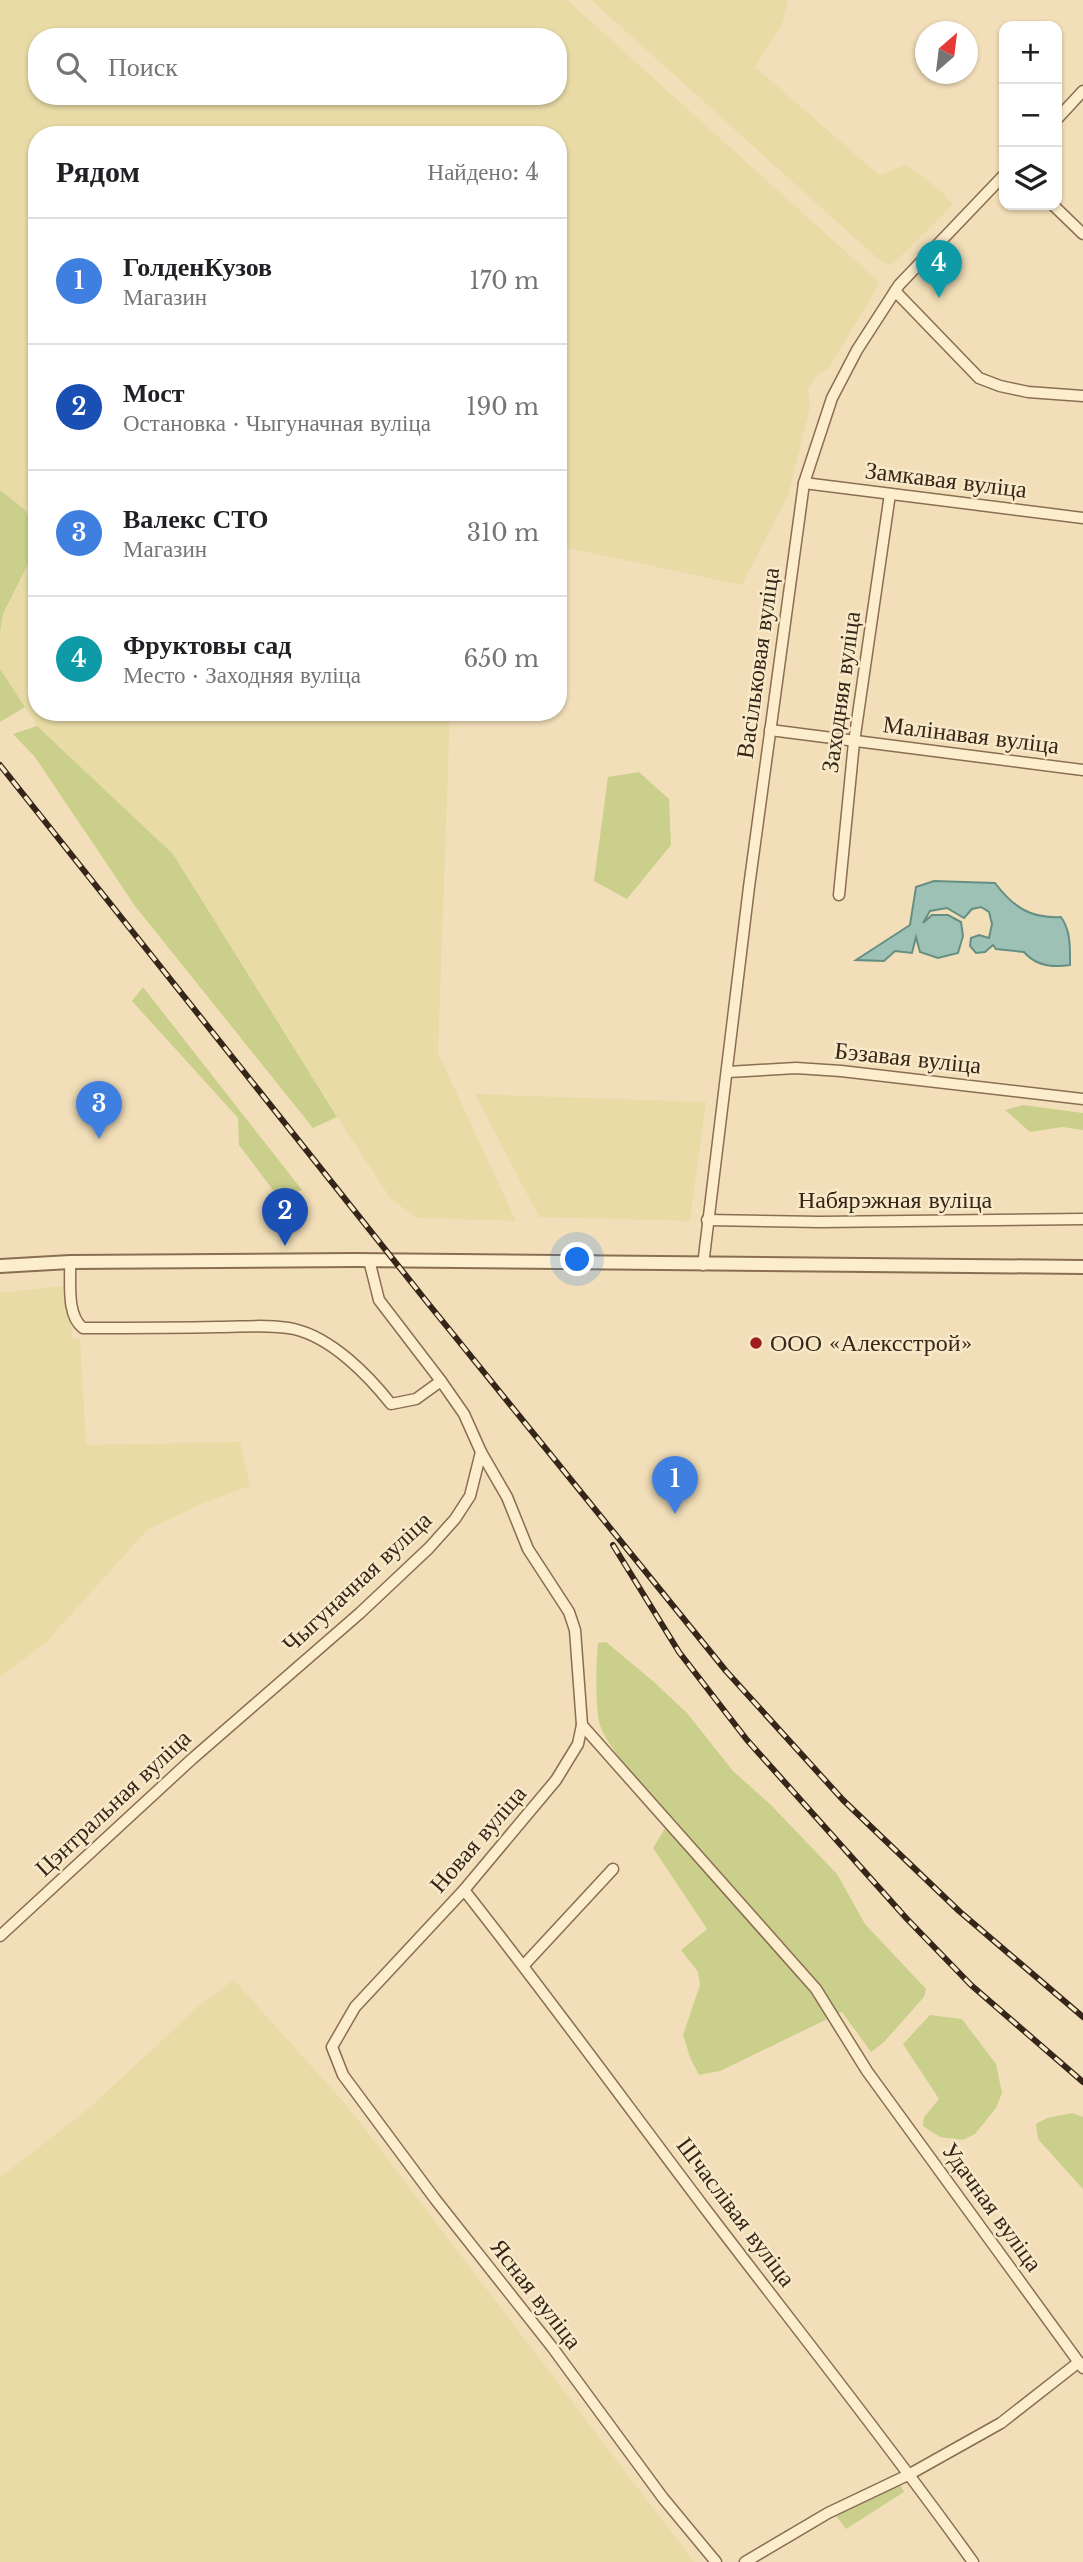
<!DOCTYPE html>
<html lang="ru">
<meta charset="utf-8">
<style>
:root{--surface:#fff;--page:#f2f2f2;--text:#202124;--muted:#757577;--line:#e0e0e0;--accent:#9d1d21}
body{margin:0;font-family:"Libre Baskerville",serif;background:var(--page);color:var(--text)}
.controls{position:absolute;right:21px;top:21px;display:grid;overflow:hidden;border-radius:14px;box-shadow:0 2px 5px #0004}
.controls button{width:63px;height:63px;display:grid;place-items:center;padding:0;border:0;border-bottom:2px solid var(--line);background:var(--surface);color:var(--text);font:35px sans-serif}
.compass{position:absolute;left:915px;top:21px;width:63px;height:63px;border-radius:50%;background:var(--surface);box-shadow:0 2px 5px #0004;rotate:28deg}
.you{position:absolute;left:578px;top:1260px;width:24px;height:24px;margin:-18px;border:5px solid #fff;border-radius:50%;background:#1a73e8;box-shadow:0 0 0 10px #1a73e833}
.badge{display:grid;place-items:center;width:46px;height:46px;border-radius:50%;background:var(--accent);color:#fff;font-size:23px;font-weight:700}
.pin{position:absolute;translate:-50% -58px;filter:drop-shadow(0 2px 4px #0008)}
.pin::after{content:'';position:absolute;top:37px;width:24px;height:21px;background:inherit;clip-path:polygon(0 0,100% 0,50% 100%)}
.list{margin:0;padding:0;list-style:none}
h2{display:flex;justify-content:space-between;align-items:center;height:91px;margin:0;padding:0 28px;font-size:30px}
h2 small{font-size:23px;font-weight:400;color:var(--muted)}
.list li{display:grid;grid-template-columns:46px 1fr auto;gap:21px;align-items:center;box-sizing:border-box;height:126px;padding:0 28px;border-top:2px solid var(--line)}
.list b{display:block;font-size:26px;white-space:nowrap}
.list p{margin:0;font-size:23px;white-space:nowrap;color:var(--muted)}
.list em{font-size:23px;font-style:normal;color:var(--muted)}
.icon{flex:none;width:38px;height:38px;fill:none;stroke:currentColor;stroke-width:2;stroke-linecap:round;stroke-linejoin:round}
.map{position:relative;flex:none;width:1083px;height:2562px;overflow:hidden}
.search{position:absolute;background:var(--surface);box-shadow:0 2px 5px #0004;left:28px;top:28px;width:539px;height:77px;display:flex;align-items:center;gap:18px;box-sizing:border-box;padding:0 24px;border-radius:28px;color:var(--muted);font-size:26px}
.panel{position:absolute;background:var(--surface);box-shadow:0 2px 5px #0004;left:28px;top:126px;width:539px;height:595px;border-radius:28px}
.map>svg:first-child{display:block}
</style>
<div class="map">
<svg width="1083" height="2562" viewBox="0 0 1083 2562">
<rect width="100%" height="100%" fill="#f2dfb9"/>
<!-- farmland -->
<g fill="#e8dba6" fill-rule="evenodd">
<path d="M0,0h567l311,281 -2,9 -48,79 -9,4 -11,15 2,19 -22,88 -46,90 -184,-39v-411h-521v398l-12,-23 -25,-20zM37,37h521v59h-521z"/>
<polygon points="591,0 788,0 782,24 755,67 879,175 906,165 938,188 953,205 894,263 889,265 877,258"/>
<polygon points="37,546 37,712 450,712 438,1053 516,1221 417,1218 391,1199 337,1117 173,854 37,726 0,669 0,634 3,615"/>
<polygon points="475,1094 706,1102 690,1221 539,1217"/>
<polygon points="69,1285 72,1338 80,1340 86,1445 240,1442 250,1486 205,1502 147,1530 46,1642 0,1677 0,1293"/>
<polygon points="234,1980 348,2107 694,2562 0,2562 0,2177 86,2111 201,2004"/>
</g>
<!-- green -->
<g fill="#cad08c">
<polygon points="0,490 25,510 37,533 37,546 3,614 0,634"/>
<polygon points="0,669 25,707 0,722"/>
<polygon points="37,726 173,854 337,1117 313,1128 135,906 35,757 13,734"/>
<polygon points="639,772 669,799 671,845 627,899 594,881 608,777"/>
<polygon points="143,987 302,1190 279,1198 239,1145 238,1118 132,1001"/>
<polygon points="1023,1105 1083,1113 1083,1130 1062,1127 1030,1132 1005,1110"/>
<path d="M606,1642l48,40 33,31 46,58 38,34 66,69 28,50 61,65 -2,8 -40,45 -13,10 -29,-40 -122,59 -21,4 -8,-15 -8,-25 17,-50 -2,-13 -17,-22 26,-21 -54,-81 14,-23 3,-10c-18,-22 -62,-64 -70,-90 -5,-16 -4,-64 -2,-82z"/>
<polygon points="930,2015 962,2019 996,2064 1002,2093 996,2108 975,2134 963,2140 940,2137 923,2126 924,2117 939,2099 903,2044"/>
<polygon points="1072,2113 1083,2117 1083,2189 1038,2139 1036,2124 1047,2118"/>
<polygon points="900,2484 904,2492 846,2529 836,2516"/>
</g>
<!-- water -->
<path fill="#9ec1b6" stroke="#658f83" stroke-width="2" d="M934,881l61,2c18,24 36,36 66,34 10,14 9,31 9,48 -18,3 -34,1 -46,-13l-28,-3 -3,-4 -8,7 -9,1 -6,-7 1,-8 8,-3 10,3 3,-14 -3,-12 -8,-5 -9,2 -8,9 -17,-10 -17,3 -7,12 9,-8h16l13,7 2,14 -5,17 -20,5 -18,-6 -4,-15 -4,16 -17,-2 -11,10 -28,-1 54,-35 6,-38z"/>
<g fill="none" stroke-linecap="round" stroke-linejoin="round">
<!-- minor casing -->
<g stroke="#896e52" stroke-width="13">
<g id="minor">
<polyline points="1057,119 1083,91"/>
<polyline points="1053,205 1083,234"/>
<polyline points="895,291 979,378 1000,386 1028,392 1083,396"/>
<polyline points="804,483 1083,518"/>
<polyline points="770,730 1083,770"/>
<polyline points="839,895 854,742 890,494"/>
<polyline points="728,1072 796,1068 841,1071 1083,1099"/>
<polyline points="707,1220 820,1222 1083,1219"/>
<polyline points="369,1260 379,1300 441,1381"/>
<polyline points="703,1265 749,887 804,483 832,398 857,350 899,285 1004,175"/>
<polyline points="481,1452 507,1497 528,1549 569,1612 575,1630 582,1725 578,1744 556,1780 464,1890 355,2007 332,2047 343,2075 435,2199 552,2347 663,2498 716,2562"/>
<polyline points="582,1725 816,1989 867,2071 1083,2368"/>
<path d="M464,1890c83,105 162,214 243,321 89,117 181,232 266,351"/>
<path d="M0,1936l192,-177 168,-146 69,-65 26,-29 15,-23 11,-44 -17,-38 -23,-33 -25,18 -25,5c-23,-29 -59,-66 -97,-75 -23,-5 -52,-2 -76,-2 -45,1 -90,1 -135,1 -17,-13 -12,-46 -13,-66"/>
<polyline points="524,1965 613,1869"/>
<polyline points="745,2562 828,2513 910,2474 1001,2423 1079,2362"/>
</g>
</g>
<!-- tertiary casing -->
<g stroke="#896e52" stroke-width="16">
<polyline id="tertiary" points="0,1266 70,1262 354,1260 1083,1267"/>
</g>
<!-- minor -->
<use href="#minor" stroke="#fcedcc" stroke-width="10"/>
<!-- tertiary -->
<use href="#tertiary" stroke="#fcedcc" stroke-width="12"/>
<!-- rail casing -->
<g stroke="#362619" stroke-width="6">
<g id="rail">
<polyline points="0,765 427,1302 726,1671 843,1800 959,1911 1083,2017"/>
<polyline points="613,1545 679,1652 747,1740 907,1919 971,1985 1083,2082"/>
</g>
</g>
<!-- rail -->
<use href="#rail" stroke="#f8e9c9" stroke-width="3.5" stroke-dasharray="10" stroke-linecap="butt"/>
</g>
<!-- markers -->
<circle fill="#9d1d21" stroke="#f8e9c9" stroke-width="2.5" cx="756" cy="1343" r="7"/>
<g text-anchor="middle" stroke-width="5" stroke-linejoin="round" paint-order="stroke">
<!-- street labels -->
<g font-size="24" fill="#362619" stroke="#f8e9c9">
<text transform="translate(946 480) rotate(7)" y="8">Замкавая вуліца</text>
<text transform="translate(758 663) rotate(-82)" y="8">Васільковая вуліца</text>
<text transform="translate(841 692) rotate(-82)" y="8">Заходняя вуліца</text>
<text transform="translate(971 735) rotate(7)" y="8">Малінавая вуліца</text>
<text transform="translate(908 1058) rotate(6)" y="8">Бэзавая вуліца</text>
<text x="895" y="1208">Набярэжная вуліца</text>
<text transform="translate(357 1582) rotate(-43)" y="8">Чыгуначная вуліца</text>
<text transform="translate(113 1803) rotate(-43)" y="8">Цэнтральная вуліца</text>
<text transform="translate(478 1839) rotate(-49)" y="8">Новая вуліца</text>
<text transform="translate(992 2207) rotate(54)" y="8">Удачная вуліца</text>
<text transform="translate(736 2212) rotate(53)" y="8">Шчаслівая вуліца</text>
<text transform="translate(536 2294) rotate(52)" y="8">Ясная вуліца</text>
</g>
<!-- poi labels -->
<g font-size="24" fill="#362619" stroke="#f8e9c9" text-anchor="start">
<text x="770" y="1351">ООО «Алексстрой»</text>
</g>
</g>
</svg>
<div class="controls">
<button>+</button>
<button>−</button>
<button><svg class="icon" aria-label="layers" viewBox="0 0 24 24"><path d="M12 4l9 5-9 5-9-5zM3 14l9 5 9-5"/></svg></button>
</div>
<svg class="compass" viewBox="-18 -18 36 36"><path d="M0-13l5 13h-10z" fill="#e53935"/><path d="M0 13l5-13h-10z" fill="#757577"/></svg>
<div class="you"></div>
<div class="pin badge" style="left:675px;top:1514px;background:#3f7fe0">1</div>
<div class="pin badge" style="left:285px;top:1246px;background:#1a4fb4">2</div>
<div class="pin badge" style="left:99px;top:1139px;background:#3f7fe0">3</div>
<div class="pin badge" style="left:939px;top:298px;background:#0f9aa8">4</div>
<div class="search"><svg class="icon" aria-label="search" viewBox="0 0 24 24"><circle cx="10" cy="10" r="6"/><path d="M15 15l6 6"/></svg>Поиск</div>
<section class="panel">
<h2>Рядом<small>Найдено: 4</small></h2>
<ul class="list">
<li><span class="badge" style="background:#3f7fe0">1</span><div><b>ГолденКузов</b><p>Магазин</p></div><em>170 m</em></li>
<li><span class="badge" style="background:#1a4fb4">2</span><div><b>Мост</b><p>Остановка · Чыгуначная вуліца</p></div><em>190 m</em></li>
<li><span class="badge" style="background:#3f7fe0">3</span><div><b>Валекс СТО</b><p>Магазин</p></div><em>310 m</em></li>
<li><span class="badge" style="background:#0f9aa8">4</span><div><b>Фруктовы сад</b><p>Место · Заходняя вуліца</p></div><em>650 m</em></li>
</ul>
</section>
</div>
